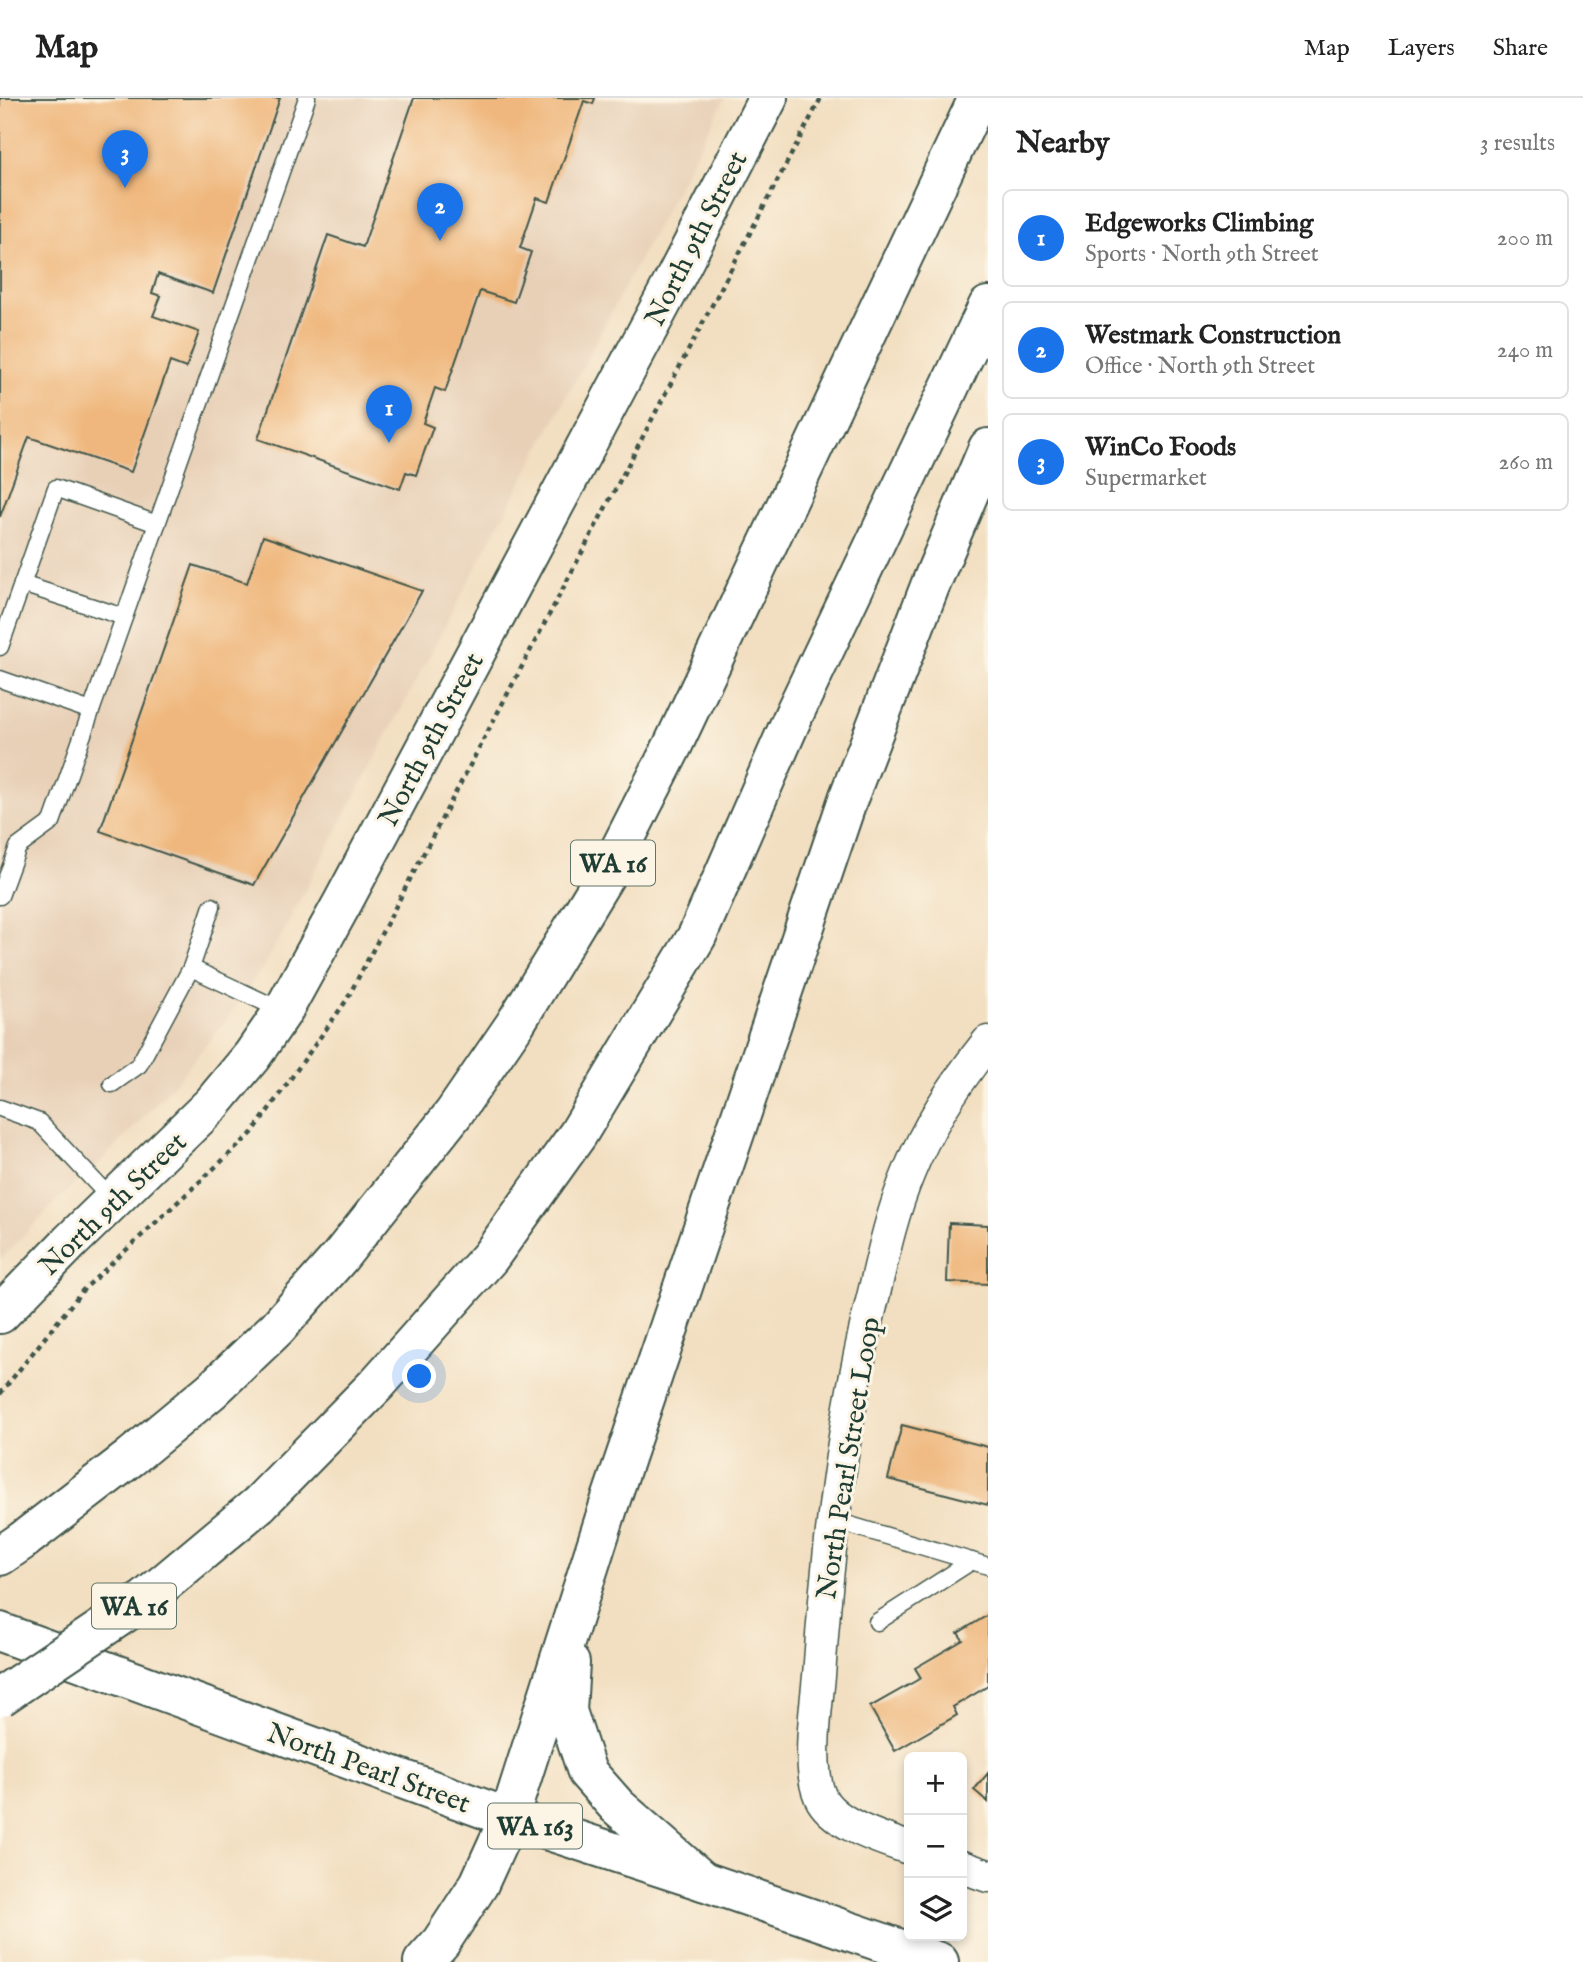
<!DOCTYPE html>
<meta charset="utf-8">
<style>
:root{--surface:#fff;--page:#f6f6f6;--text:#222;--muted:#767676;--line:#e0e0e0;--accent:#1a73e8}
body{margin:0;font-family:"IM FELL English",serif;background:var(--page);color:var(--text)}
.controls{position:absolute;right:21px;bottom:21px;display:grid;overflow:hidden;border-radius:10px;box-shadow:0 4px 10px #0003}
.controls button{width:63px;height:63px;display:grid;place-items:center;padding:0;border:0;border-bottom:2px solid var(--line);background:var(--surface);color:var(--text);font:35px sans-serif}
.you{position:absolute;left:420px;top:1279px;width:24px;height:24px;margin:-18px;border:5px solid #fff;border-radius:50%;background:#1a73e8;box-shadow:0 0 0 10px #1a73e833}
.badge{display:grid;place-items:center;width:46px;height:46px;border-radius:50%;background:var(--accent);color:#fff;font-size:23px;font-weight:700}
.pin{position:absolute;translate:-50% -58px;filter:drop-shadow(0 2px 4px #0008)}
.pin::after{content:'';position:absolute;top:37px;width:24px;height:21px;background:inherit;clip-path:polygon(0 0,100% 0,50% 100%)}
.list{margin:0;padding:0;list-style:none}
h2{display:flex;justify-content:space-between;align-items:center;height:91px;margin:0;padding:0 28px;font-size:30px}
h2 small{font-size:23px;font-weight:400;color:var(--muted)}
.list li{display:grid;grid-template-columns:46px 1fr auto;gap:21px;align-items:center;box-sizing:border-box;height:98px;margin:0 14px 14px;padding:0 14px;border:2px solid var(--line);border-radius:10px}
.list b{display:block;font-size:26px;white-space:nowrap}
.list p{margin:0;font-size:23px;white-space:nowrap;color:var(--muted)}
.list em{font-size:23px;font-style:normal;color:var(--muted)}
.icon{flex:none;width:38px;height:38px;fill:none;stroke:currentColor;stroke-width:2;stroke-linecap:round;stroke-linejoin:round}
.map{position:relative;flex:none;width:988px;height:1864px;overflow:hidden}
header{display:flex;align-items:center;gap:42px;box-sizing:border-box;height:98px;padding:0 35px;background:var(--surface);border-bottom:2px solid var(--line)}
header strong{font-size:33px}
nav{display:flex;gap:38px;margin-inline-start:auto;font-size:24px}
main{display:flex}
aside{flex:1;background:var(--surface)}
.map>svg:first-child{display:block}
</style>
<header>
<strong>Map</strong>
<nav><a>Map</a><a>Layers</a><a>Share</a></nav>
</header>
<main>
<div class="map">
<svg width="988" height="1864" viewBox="0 0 988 1864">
<rect width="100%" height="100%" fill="#fcf5e5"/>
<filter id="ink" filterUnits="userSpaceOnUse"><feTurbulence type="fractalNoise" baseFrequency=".0143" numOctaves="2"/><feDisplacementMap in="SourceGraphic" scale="14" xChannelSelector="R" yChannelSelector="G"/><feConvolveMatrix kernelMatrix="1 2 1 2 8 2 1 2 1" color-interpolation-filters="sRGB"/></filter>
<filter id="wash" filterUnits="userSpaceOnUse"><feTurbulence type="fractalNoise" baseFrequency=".00686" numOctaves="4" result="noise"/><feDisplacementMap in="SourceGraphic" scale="28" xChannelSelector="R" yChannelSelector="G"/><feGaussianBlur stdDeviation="1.57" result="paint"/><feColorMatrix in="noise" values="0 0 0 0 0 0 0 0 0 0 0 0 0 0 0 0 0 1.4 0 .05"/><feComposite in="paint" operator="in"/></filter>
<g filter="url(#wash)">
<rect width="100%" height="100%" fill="#f2dec0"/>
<!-- built -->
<polygon fill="#e8d0b7" points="0,0 725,0 268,862 226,922 180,979 142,1021 103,1061 61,1099 0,1162"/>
<g id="blocks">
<!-- building -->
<g fill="#efb77d">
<polygon points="0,0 280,0 213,195 158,176 152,195 161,198 153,218 199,234 186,270 170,264 131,374 29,339 0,419"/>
<polygon points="414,0 595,0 593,6 584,3 549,104 537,100 520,150 531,154 514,204 480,193 445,294 435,290 423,325 433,329 416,377 406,374 400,391 258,341 328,137 363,149"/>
<polygon points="263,438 422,493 254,787 100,733 193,467 247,485"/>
<polygon points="949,1125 988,1127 988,1186 947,1184"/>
<polygon points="902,1327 988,1349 988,1407 888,1381"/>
<polygon points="988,1517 988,1588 953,1609 957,1617 895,1653 870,1609 921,1580 915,1570 963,1542 958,1535"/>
<polygon points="988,1675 988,1704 974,1692"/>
</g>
</g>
</g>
<g filter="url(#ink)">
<use href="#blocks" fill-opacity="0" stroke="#3f5549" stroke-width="2"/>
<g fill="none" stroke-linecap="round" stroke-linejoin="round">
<!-- lane casing -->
<g stroke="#3f5549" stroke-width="19">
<g id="lane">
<polyline points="22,486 124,519"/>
<polyline points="0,549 56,390 157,426"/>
<polyline points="0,581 91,613"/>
<polyline points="0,798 18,749 52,724 307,0"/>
<polyline points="191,870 283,913"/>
<polyline points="112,986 139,967 191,870 212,808"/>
<polyline points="0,1010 39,1024 113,1103"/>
<polyline points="833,1422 988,1468"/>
<polyline points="877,1524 972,1463"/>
</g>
</g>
<!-- street casing -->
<g stroke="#3f5549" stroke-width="35">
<g id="street">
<path d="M909,1750c-26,-9 -77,-24 -89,-52 -13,-30 -4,-87 -1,-120 9,-131 24,-260 56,-387 9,-39 18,-79 34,-117 19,-47 47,-90 79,-130"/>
<polyline points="962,1769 988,1778"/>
</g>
</g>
<!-- secondary casing -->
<g stroke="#3f5549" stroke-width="42">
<polyline id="secondary" points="0,1216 70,1144 212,1006 252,958 283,913 343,804 670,190 768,0"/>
</g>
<!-- primary casing -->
<g stroke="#3f5549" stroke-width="42">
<g id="primary">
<polyline points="0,1534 509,1720 703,1783 939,1864"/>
<polyline points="423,1864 441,1844 479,1786 509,1720"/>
</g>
</g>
<!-- highway casing -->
<g stroke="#3f5549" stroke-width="42">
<g id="highway">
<polyline points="259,1406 377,1286 490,1159 578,1036 697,838 795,614 988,208"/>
<polyline points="0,1458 22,1443 130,1360 212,1292 277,1230 339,1160 454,1015 515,926 615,761 673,647 978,0"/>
<polyline points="570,1565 567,1613 587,1674 617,1708 703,1783"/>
<polyline points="509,1720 608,1410 849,698 930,488 988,350"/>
</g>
</g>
<!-- path -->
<polyline stroke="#3f5549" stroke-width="4.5" stroke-dasharray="5 5" stroke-linecap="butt" points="0,1296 82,1193 252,1035 346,903 821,0"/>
<!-- lane -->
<use href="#lane" stroke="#fff" stroke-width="16"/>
<!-- street -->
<use href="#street" stroke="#fff" stroke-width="32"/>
<!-- secondary -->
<use href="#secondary" stroke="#fff" stroke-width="38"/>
<!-- primary -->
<use href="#primary" stroke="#fff" stroke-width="38"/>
<!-- highway -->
<use href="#highway" stroke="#fff" stroke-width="38"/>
<!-- highway-bridge casing -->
<g stroke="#3f5549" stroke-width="42" stroke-linecap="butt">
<polyline id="highway-bridge" points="0,1599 144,1502 259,1406"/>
</g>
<!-- highway-bridge -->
<use href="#highway-bridge" stroke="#fff" stroke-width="38"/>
</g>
</g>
<g text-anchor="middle" stroke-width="6" stroke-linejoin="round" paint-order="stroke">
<!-- shield labels -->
<g fill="#fcf5e5" stroke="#617469" stroke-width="2">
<rect x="571" y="742.5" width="84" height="45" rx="5"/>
<rect x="92" y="1485.5" width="84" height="45" rx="5"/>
<rect x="488" y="1705.5" width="94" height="45" rx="5"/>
</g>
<g font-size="26" font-weight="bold" fill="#1f3d34">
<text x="613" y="774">WA 16</text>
<text x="134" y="1517">WA 16</text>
<text x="535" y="1737">WA 163</text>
</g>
<!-- street labels -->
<g font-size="28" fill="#1f3d34" stroke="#fcf5e5">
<text transform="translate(695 140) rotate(-63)" y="10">North 9th Street</text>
<text transform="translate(430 641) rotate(-62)" y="10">North 9th Street</text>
<text transform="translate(112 1105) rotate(-44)" y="10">North 9th Street</text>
<text transform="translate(847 1360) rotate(-81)" y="10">North Pearl Street Loop</text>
<text transform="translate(369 1669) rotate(20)" y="10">North Pearl Street</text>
</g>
</g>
</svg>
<div class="controls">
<button>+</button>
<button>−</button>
<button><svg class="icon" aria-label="layers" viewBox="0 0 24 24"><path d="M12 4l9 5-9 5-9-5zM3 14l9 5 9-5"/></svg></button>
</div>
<div class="you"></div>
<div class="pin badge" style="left:389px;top:345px">1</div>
<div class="pin badge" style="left:440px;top:143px">2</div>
<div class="pin badge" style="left:125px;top:90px">3</div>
</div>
<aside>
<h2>Nearby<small>3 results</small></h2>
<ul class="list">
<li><span class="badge">1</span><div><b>Edgeworks Climbing</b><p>Sports · North 9th Street</p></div><em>200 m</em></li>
<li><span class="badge">2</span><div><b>Westmark Construction</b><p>Office · North 9th Street</p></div><em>240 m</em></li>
<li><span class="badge">3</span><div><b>WinCo Foods</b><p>Supermarket</p></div><em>260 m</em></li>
</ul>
</aside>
</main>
